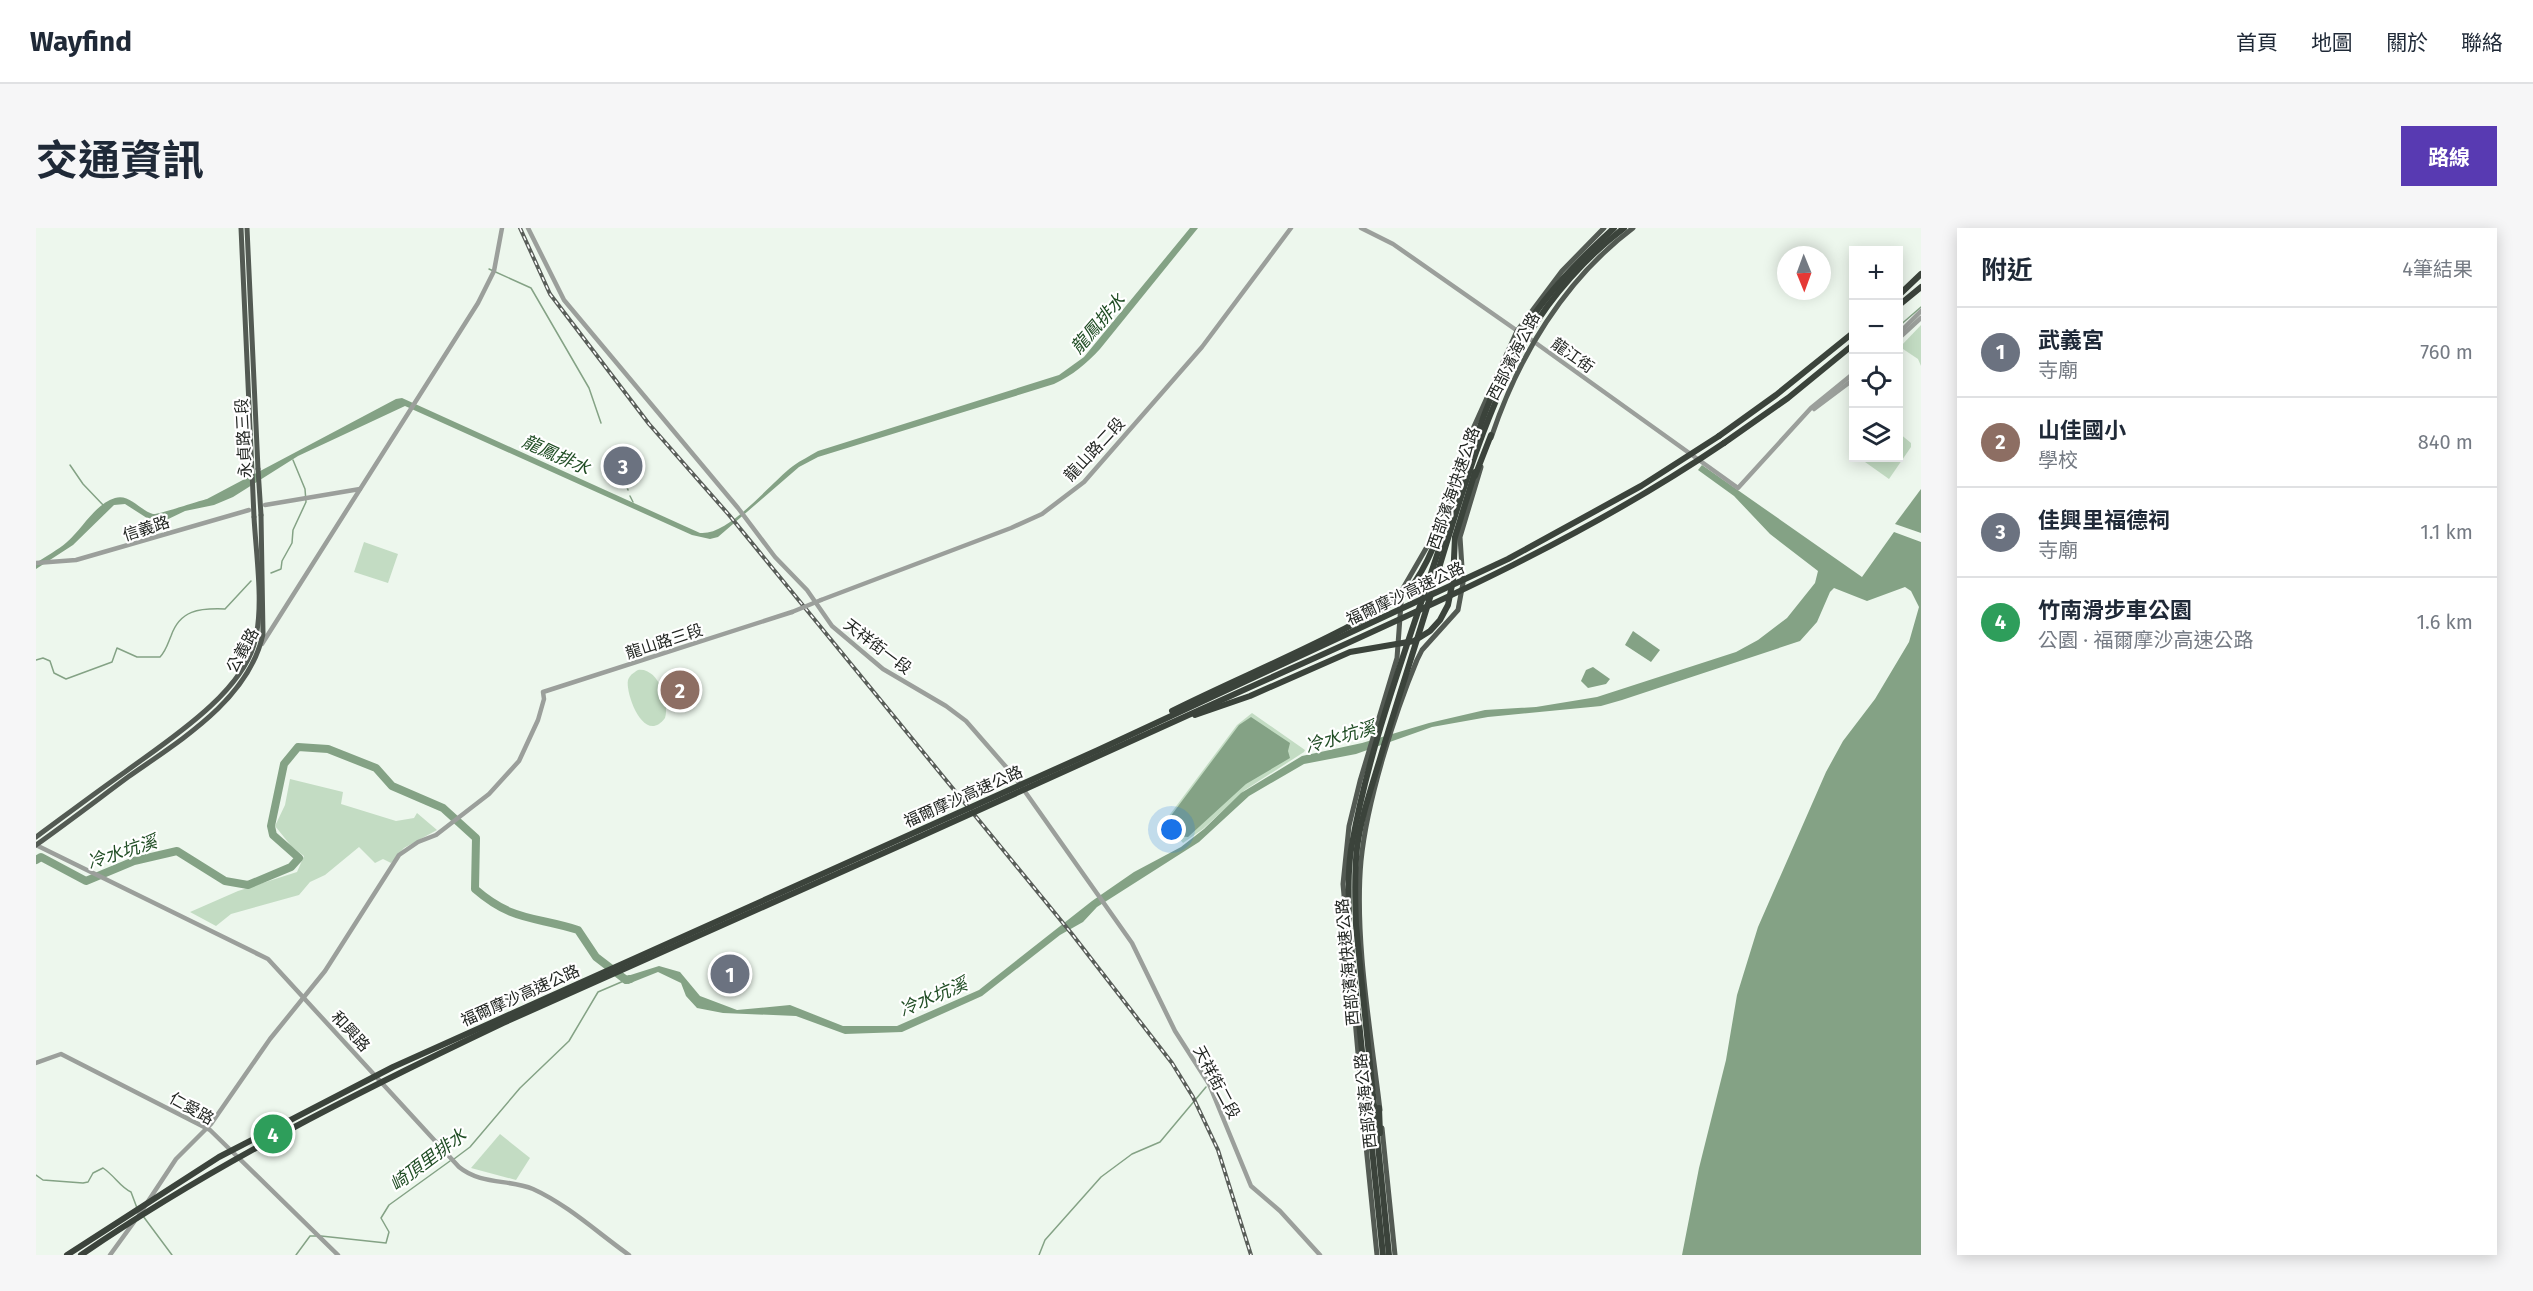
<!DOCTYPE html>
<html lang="zh-TW">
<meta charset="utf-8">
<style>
:root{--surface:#fff;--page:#f6f6f7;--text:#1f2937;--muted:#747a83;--line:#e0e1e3;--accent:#583ab2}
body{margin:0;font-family:"Fira Sans","Noto Sans TC",sans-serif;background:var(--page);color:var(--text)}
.controls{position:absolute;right:18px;top:18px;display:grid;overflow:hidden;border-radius:0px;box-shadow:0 3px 15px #0003}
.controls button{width:54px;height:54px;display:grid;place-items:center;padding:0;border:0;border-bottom:2px solid var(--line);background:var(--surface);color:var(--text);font:30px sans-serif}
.compass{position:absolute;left:1741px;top:18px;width:54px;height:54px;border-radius:50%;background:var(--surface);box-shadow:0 3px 15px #0003;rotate:179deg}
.you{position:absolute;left:1136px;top:602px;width:21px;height:21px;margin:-15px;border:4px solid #fff;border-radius:50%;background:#1a73e8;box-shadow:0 0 0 9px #1a73e833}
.badge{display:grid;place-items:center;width:39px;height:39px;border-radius:50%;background:var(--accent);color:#fff;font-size:20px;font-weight:700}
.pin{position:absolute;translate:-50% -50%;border:3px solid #fff;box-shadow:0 2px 6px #0006}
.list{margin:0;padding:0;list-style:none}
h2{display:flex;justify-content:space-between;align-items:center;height:78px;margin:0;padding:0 24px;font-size:26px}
h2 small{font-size:20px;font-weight:400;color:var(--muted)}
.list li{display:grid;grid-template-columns:39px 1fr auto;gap:18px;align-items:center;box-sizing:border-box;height:90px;padding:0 24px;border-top:2px solid var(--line)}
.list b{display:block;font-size:22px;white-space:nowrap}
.list p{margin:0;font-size:20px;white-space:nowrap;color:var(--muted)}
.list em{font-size:20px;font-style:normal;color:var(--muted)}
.icon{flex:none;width:33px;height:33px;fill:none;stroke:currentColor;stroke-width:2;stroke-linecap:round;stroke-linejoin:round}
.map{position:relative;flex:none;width:1885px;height:1027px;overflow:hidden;border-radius:0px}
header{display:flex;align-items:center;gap:36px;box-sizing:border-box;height:84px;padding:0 30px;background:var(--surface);border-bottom:2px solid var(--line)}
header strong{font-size:28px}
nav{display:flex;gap:33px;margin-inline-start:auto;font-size:21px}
.intro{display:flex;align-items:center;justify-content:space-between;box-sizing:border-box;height:144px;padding:0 36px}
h1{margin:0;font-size:42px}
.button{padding:15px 27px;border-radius:0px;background:var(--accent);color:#fff;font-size:21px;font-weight:700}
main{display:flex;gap:36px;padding:0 36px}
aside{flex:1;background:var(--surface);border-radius:0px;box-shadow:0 3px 15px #0003}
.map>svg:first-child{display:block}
</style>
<header>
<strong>Wayfind</strong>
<nav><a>首頁</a><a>地圖</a><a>關於</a><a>聯絡</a></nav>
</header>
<div class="intro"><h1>交通資訊</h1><a class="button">路線</a></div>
<main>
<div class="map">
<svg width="1885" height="1027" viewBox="0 0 1885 1027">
<rect width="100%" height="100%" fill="#edf7ed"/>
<!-- green -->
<g fill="#c3dcc3">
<polygon points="1885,97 1885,138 1882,131 1864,119"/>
<polygon points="1863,205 1875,215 1875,219 1853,251 1829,234 1833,230 1862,230"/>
<polygon points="328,314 362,326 352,355 318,344"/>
<path d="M602,442c20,-3 32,32 27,48 -21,28 -40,-25 -37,-38 2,-5 5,-7 10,-10z"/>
<polygon points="1216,485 1269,522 1268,524 1209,562 1167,601 1147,615 1133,599 1132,589 1201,497"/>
<polygon points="254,551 307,564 305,576 360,593 378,590 381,585 401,602 368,620 355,635 347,631 339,635 323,619 289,647 274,654 263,667 195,686 180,698 154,684 202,663 261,644 268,628 256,619 239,598 249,577"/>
<polygon points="464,906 494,930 480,952 435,940"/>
</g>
<!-- water -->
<g fill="#84a285">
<path d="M1154,0h8l-98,121c-14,15 -27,26 -46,35l-236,73 -19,10 -81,70 -8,2 -18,-4 -287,-129 -107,50 -65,41 -19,8 -29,6 -25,12 -10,-3 -25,-16 -11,1 -41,40 -37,24v-6c10,-7 22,-13 31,-21 16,-14 28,-38 48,-44 14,-5 26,13 38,16 5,1 45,-13 54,-15l189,-100 6,-1 298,135c29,3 70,-50 93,-67 8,-6 17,-10 25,-15l241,-76 25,-18z"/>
<polygon points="1666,237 1826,349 1858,304 1885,314 1885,1027 1646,1027 1663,940 1690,832 1701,767 1722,699 1790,544 1807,513 1839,471 1873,414 1883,379 1875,363 1869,359 1831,373 1798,360 1794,364 1781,394 1764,413 1586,472 1565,478 1452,489 1396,499 1320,526 1268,536 1213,568 1163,614 1061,679 1047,694 1024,707 946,768 866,804 809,806 760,788 687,785 661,780 650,768 645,755 622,744 592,756 585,750 623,738 644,744 664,768 701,782 754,777 807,798 861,798 943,762 1056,673 1098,644 1145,619 1168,601 1205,565 1266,528 1326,515 1393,495 1449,482 1500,479 1561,469 1700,424 1722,412 1751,390 1779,355 1782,343 1734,306 1698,268 1662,242"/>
<polygon points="1885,261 1885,305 1859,296"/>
<polygon points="1597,403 1624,422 1615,434 1589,417"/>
<polygon points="1557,439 1574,451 1570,456 1552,460 1545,453 1550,442"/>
<polygon points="1215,489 1254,515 1252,523 1254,530 1210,556 1152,609 1142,608 1137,602 1141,598 1138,592 1135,594 1134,589 1203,497"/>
</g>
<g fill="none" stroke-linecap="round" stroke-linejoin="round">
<!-- stream -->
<g stroke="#84a285" stroke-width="1.5">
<polyline points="453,41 495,60 553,160 565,195"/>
<polyline points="1862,99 1885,79"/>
<polyline points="575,220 592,262"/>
<polyline points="34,237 47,256 68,278"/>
<polyline points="594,268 597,274"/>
<polyline points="235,345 245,341 246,333 256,315 257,302 270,274 269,261 257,232"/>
<path d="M0,432l7,-2 7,3 4,12 12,6 46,-17 5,-14 20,9h23c6,-6 8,-14 11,-21 9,-26 28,-28 54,-27l26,-28"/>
<polyline points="418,931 434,919 484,860 533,813 562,764 590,752"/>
<path d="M0,947l7,5 40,3 5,-1 5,-9 10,-5c12,8 17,19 28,24l6,16"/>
<polyline points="107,988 136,1027"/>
<polyline points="285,1008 350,1015 353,1004 345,990 353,977 414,933"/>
<polyline points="260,1027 274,1008 280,1008"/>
<polyline points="1003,1027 1009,1012 1065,949 1096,926 1124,914 1170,859"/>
</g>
<!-- river -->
<path stroke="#84a285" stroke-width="8" d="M0,632l5,-3 45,24 48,-20 43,-10 48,30 23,4 43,-18 8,-9 -26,-23 -2,-9 13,-62 14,-17 30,2 48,19 16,18 51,22 33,30 -1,51c38,33 59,27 103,41l18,27 30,23 4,-1"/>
<!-- minor -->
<g stroke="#9b9f9b" stroke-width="4.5">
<polyline points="492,0 528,72 702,280 739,329 771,362 796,398 847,441 910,478 930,493 978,548 1096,715 1139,803 1173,856 1215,958 1244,983 1284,1027"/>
<polyline points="1325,0 1357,16 1483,104"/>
<polyline points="1862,106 1885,83"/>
<polyline points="1490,108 1702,260 1775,180 1818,145"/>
<polyline points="1862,111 1885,90"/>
<polyline points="1778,181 1818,151"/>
<polyline points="229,277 324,261"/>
<polyline points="0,335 40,332 213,282"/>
<polyline points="785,372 975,300 1006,286 1048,254 1166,119 1255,0"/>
<polyline points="226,416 442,75 458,43 466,0"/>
<path d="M0,617l232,114 191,208c22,18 50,12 74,22 35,16 65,44 96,66"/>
<polyline points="0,835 25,826 174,902 302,1027"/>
<polyline points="103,987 140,931 175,896 234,811 289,743 363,627 382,614 400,607 453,566 483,533 502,492 508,471 507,464 756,384"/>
<polyline points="74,1027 98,994"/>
</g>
<!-- major -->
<g stroke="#535a53" stroke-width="5">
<polyline points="205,0 216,244"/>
<polyline points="211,0 222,241"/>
<path d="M1455,210c27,-81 73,-158 142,-210"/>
<path d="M0,609c30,-22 59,-44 89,-65 42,-31 117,-78 130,-131 9,-36 1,-86 -1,-124"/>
<path d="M0,617c31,-22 61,-45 92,-68 51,-36 121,-77 135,-143l-2,-119"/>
<path d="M1344,882c-9,-77 -26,-172 -19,-249 6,-60 33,-146 56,-201l5,-10 36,-40 5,-27 -3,-46 21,-70"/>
<polyline points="1328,893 1307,656 1313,598 1324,553 1361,430 1366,362 1392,317 1436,203 1481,103 1526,43 1568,0"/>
<polyline points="1346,900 1359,1027"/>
<polyline points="1329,908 1341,1027"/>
</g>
<!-- highway -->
<g stroke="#3b433b" stroke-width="6">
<polyline points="1862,68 1885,46"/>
<polyline points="1862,78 1885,59"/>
<polyline points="1683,208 1740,167 1818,104"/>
<polyline points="1688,215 1752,170 1818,116"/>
<polyline points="1439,248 1455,207"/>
<polyline points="1417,352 1419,309 1439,244"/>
<path d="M1373,362c32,-41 39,-96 62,-143"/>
<polyline points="1343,880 1344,905"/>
<polyline points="1329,890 1329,911"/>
<path d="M1347,1027l-34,-330c0,-27 -2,-54 3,-81 18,-102 58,-205 90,-304 23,-67 44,-146 80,-207 24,-40 58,-74 92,-105"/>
<path d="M1353,1027l-33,-330c-1,-26 -2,-51 1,-77 4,-32 16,-65 25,-96 15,-50 31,-99 46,-148 27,-87 54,-189 100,-268 23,-40 59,-80 96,-108"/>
</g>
<!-- rail casing -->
<g stroke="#595e59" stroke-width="4">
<polyline id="rail" points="484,0 514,66 613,196 693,287 1036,706 1136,835 1157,869 1182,922 1215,1027"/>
</g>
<!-- rail -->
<use href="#rail" stroke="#fff" stroke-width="1.5" stroke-dasharray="4.5" stroke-linecap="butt"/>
<!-- minor-bridge -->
<polyline stroke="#9b9f9b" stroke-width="4.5" points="756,384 785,372"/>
<!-- major-bridge -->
<g stroke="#535a53" stroke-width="5">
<polyline points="222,241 225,287"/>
<polyline points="216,244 218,289"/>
</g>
<!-- highway-bridge -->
<g stroke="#3b433b" stroke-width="6">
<path d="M1136,483c56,-28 114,-52 170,-81 23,-12 47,-22 67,-40"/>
<polyline points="1159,487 1214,468 1314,424 1378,413 1394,403 1404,392 1412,377 1417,352"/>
<polyline points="31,1027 183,929 357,839 1062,522 1472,331 1605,258 1683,208"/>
<path d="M45,1027c133,-91 277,-163 422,-232 234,-103 468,-209 701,-315 177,-81 358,-155 520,-265"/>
</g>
</g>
<g text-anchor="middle" stroke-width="4.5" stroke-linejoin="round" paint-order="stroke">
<!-- street labels -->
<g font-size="16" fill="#232723" stroke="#fff">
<text transform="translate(1537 127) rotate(35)" y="6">龍江街</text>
<text transform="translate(1477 128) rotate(-63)" y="6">西部濱海公路</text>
<text transform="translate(207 210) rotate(-93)" y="6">永貞路三段</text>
<text transform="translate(1058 221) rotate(-47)" y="6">龍山路二段</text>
<text transform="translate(1417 260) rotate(-71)" y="6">西部濱海快速公路</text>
<text transform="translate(110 300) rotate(-18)" y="6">信義路</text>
<text transform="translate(1369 365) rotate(-25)" y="6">福爾摩沙高速公路</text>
<text transform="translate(628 413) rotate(-18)" y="6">龍山路三段</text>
<text transform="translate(842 418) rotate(37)" y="6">天祥街一段</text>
<text transform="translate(206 422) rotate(-61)" y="6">公義路</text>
<text transform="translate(927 568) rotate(-24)" y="6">福爾摩沙高速公路</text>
<text transform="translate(1311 734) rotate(-95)" y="6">西部濱海快速公路</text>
<text transform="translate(484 767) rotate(-24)" y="6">福爾摩沙高速公路</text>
<text transform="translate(315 803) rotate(47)" y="6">和興路</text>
<text transform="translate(1181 854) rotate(62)" y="6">天祥街二段</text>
<text transform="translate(1329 873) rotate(-96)" y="6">西部濱海公路</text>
<text transform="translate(156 880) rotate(29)" y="6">仁愛路</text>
</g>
<!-- water labels -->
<g font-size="18" font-style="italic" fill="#204d24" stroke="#fff">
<text transform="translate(1062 96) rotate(-49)" y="6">龍鳳排水</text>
<text transform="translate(520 227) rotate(24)" y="6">龍鳳排水</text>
<text transform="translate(1304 509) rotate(-16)" y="6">冷水坑溪</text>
<text transform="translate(86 624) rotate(-18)" y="6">冷水坑溪</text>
<text transform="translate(897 769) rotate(-23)" y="6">冷水坑溪</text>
<text transform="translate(392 932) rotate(-37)" y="6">崎頂里排水</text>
</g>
</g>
</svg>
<div class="controls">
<button>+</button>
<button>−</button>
<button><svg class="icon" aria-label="locate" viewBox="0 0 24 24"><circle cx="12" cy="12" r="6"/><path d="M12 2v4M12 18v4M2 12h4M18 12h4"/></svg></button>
<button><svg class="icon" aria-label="layers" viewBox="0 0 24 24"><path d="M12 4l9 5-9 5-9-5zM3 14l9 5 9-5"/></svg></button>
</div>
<svg class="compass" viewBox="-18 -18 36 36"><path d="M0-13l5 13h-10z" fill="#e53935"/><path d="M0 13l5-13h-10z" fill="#747a83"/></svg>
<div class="you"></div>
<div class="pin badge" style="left:694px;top:746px;background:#6b7280">1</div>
<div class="pin badge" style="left:644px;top:462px;background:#8d6e63">2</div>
<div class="pin badge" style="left:587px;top:238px;background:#6b7280">3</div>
<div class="pin badge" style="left:237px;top:906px;background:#2e9e5b">4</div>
</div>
<aside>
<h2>附近<small>4筆結果</small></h2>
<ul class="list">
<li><span class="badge" style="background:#6b7280">1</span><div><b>武義宮</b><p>寺廟</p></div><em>760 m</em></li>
<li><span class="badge" style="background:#8d6e63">2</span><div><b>山佳國小</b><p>學校</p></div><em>840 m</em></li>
<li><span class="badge" style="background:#6b7280">3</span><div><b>佳興里福德祠</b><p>寺廟</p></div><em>1.1 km</em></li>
<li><span class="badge" style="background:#2e9e5b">4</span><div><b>竹南滑步車公園</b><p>公園 · 福爾摩沙高速公路</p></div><em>1.6 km</em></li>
</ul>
</aside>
</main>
